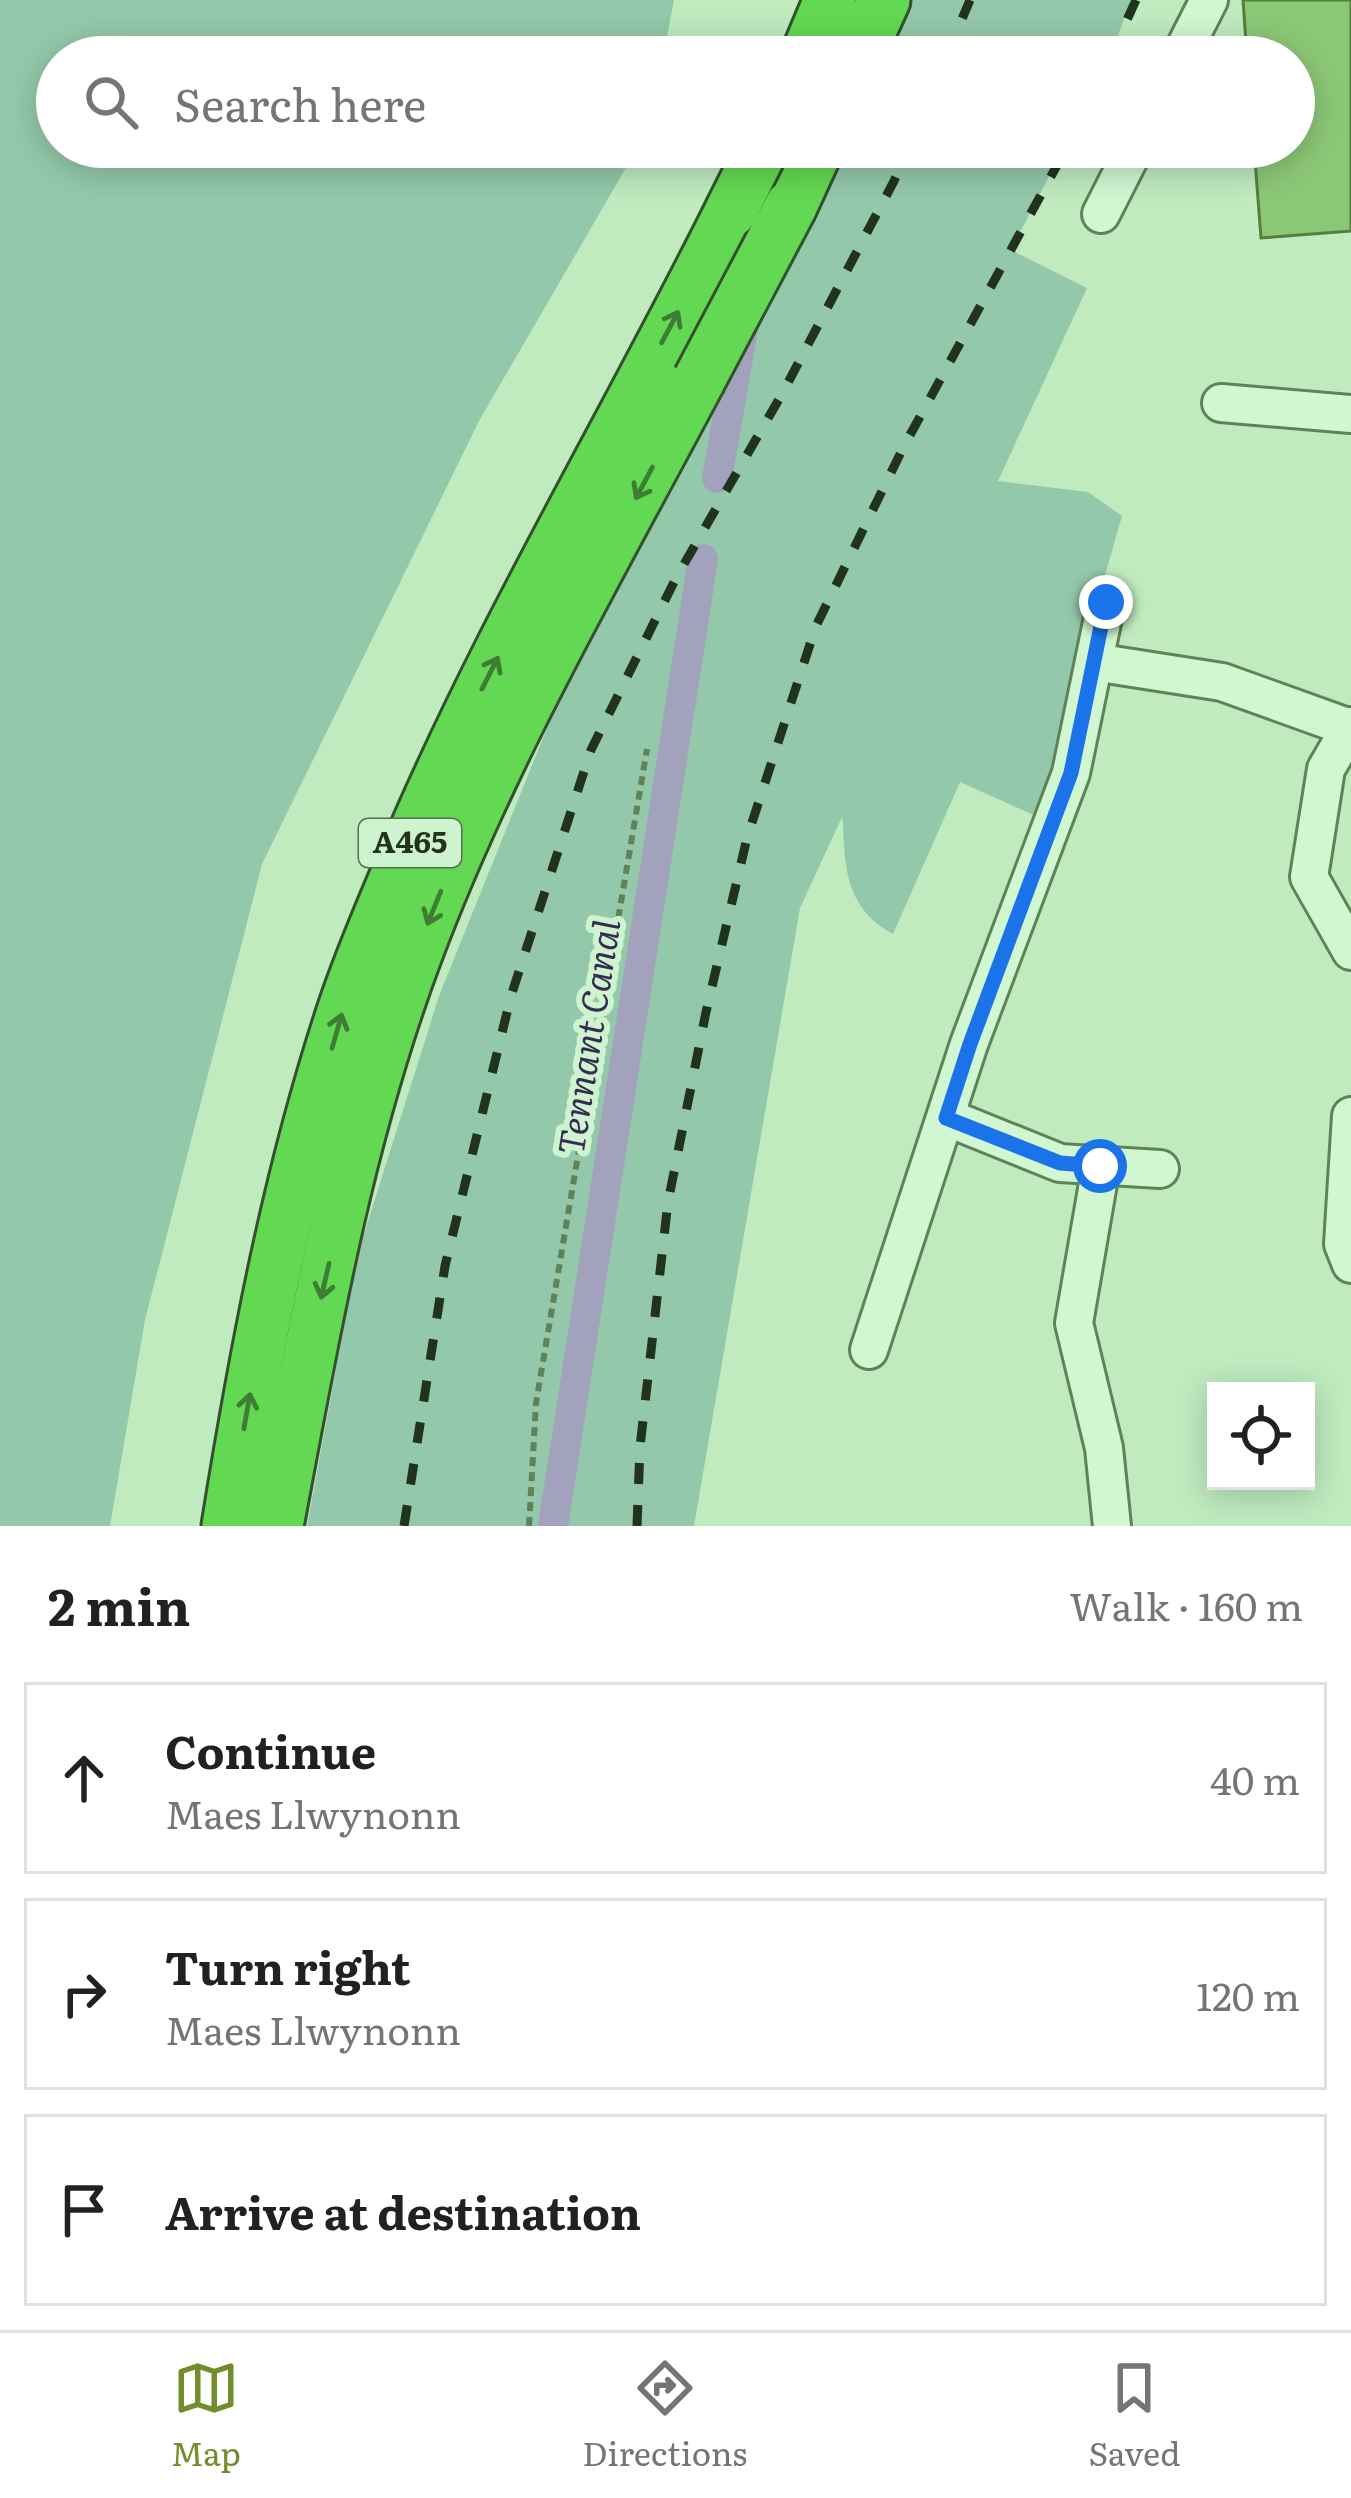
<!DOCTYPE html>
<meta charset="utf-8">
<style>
:root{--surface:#fff;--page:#f6f6f6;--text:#202124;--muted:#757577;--line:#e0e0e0;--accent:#708e2b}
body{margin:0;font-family:Literata,serif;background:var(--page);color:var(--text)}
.controls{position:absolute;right:36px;bottom:36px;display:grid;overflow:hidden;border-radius:0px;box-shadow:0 6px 30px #0003}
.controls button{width:108px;height:108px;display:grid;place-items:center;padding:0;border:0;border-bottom:3px solid var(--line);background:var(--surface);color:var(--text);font:60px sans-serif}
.stop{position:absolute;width:36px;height:36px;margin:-27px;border:9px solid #1a73e8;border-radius:50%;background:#fff}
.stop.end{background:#1a73e8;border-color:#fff;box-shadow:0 3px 12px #0008}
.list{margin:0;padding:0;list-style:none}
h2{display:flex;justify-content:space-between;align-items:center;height:156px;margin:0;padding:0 48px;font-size:51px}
h2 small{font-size:39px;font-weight:400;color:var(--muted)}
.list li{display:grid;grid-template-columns:78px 1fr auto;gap:36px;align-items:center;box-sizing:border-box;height:192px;margin:0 24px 24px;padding:0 24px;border:3px solid var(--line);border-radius:0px}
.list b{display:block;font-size:45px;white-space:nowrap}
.list p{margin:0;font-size:39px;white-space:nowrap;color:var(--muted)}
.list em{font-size:39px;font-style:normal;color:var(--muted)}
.icon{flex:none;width:66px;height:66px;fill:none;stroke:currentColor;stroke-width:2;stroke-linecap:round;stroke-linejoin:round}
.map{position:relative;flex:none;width:1351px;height:1526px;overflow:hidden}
.search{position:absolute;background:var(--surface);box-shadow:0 6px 30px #0003;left:36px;right:36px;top:36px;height:132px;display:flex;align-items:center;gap:30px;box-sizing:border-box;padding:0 42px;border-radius:66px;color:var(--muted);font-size:45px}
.sheet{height:804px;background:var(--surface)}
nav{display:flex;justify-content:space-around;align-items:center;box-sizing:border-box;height:168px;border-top:3px solid var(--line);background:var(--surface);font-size:33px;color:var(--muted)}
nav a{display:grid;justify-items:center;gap:6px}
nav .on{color:var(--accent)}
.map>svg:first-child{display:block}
</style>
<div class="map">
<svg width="1351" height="1526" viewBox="0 0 1351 1526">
<rect width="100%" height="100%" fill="#bfebbf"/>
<!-- green -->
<g fill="#94c8aa">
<polygon points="0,0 674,0 663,57 57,57 57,147 638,147 479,421 262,864 145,1320 110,1526 0,1526"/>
<polygon points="909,0 1131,0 1110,57 880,57"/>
<path d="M835,147h229l-53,103 76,38 -89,193 90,11 34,24 -21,73 -56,231 -85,-38 -67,152c-36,-19 -47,-49 -49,-89 -1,-10 0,-21 -2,-28l-42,91 -106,618h-387l50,-270 82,-260 137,-340z"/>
</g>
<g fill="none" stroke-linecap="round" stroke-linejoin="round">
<!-- canal -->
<g stroke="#a2a2bd" stroke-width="30">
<polyline points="717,478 744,324"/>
<polyline points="553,1526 703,559"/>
</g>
</g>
<!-- building -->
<polygon fill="#8cc776" stroke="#52803f" stroke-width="3" points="1243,0 1351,0 1351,231 1261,238 1254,147 1294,147 1294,57 1247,57"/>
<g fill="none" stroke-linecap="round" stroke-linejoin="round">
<!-- minor casing -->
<g stroke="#5f8258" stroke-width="42">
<g id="minor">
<polyline points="1180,57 1209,0"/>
<polyline points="1101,214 1135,147"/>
<polyline points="1221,403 1351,414"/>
<polyline points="1094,662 1222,682 1350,728"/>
<polyline points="1351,726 1326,769 1309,877 1351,951"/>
<polyline points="1351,1116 1343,1244 1351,1264"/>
<polyline points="946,1117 1060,1163 1160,1169"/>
<polyline points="1101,1166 1074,1323 1104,1448 1112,1526"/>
<polyline points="869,1350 969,1044 1071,773 1106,603"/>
</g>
</g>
<!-- highway casing -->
<g stroke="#34502d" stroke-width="57">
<g id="highway">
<polyline points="806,57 830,0"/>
<polyline points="858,57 884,0"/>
<polyline points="791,206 818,147"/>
<path d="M228,1526c28,-173 60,-347 115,-514 17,-52 39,-102 60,-152 94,-224 220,-432 328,-649"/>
<path d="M277,1526c36,-193 70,-390 140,-575 75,-199 183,-384 282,-571"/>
</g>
</g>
<!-- path -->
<polyline stroke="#5f8258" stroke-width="6" stroke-dasharray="9 6" stroke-linecap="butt" points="529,1526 536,1403 647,749"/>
<!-- minor -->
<use href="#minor" stroke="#d1f7d2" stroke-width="36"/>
<!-- highway -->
<use href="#highway" stroke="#63d852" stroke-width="51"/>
<!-- rail -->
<g stroke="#21331c" stroke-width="9" stroke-dasharray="21 21" stroke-linecap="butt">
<polyline points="946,57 970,0"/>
<polyline points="1110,57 1136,0"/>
<polyline points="404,1526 445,1266 511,996 591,750 676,578 782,394 894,181 909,147"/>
<polyline points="637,1526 640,1447 668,1202 706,1012 747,838 816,626 904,446 1067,147"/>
</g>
<!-- highway-bridge casing -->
<g stroke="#34502d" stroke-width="57" stroke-linecap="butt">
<g id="highway-bridge">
<polyline points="731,211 763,147"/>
<polyline points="699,380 791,206"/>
</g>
</g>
<!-- highway-bridge -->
<use href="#highway-bridge" stroke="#63d852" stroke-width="51"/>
</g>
<!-- one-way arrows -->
<defs><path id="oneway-shaft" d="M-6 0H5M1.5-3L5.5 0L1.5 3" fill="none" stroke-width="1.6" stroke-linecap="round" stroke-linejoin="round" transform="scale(3)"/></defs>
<g stroke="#3f7d34">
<use href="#oneway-shaft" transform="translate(670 327) rotate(-62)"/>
<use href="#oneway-shaft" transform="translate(644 483) rotate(118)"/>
<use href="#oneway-shaft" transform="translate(490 673) rotate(-63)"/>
<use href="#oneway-shaft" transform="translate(434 908) rotate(112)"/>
<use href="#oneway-shaft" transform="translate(337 1031) rotate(-74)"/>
<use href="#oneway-shaft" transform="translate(325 1281) rotate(103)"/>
<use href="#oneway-shaft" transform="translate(247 1411) rotate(-80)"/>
</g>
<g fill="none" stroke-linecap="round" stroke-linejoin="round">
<!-- route -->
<polyline stroke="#1a73e8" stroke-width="15" points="1100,1166 1060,1163 946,1118 970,1044 1071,773 1106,602"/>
</g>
<g text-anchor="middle" stroke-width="12" stroke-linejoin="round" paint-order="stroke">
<!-- shield labels -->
<rect fill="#cef3cf" stroke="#556d52" stroke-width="3" x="359" y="819" width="102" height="48" rx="9"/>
<g font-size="30" font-weight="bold" fill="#21331c">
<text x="410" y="853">A465</text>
</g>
<!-- water labels -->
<g font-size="36" font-style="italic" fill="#352c52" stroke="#cef3cf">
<text transform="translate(589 1037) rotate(-81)" y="13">Tennant Canal</text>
</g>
</g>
</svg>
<div class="controls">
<button><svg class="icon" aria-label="locate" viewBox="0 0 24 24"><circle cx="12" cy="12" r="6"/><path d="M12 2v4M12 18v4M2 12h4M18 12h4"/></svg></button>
</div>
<div class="stop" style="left:1100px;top:1166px"></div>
<div class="stop end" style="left:1106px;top:602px"></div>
<div class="search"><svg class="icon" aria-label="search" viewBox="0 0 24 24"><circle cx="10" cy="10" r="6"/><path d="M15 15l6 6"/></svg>Search here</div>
</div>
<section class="sheet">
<h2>2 min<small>Walk · 160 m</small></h2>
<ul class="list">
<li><svg class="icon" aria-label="ahead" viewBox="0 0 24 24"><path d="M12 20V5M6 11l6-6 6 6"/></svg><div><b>Continue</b><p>Maes Llwynonn</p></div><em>40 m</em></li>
<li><svg class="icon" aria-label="right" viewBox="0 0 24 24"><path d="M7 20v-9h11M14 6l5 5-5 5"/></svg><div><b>Turn right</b><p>Maes Llwynonn</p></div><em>120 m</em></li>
<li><svg class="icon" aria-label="arrive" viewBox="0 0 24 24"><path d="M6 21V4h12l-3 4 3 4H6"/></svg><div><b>Arrive at destination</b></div></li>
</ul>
</section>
<nav>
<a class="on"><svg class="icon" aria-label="map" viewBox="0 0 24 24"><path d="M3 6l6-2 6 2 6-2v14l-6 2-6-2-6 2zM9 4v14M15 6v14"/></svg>Map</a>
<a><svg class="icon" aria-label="directions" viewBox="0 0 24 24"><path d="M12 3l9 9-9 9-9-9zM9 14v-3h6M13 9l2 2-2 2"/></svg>Directions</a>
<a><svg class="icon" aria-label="saved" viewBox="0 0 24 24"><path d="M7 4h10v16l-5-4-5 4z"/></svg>Saved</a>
</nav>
